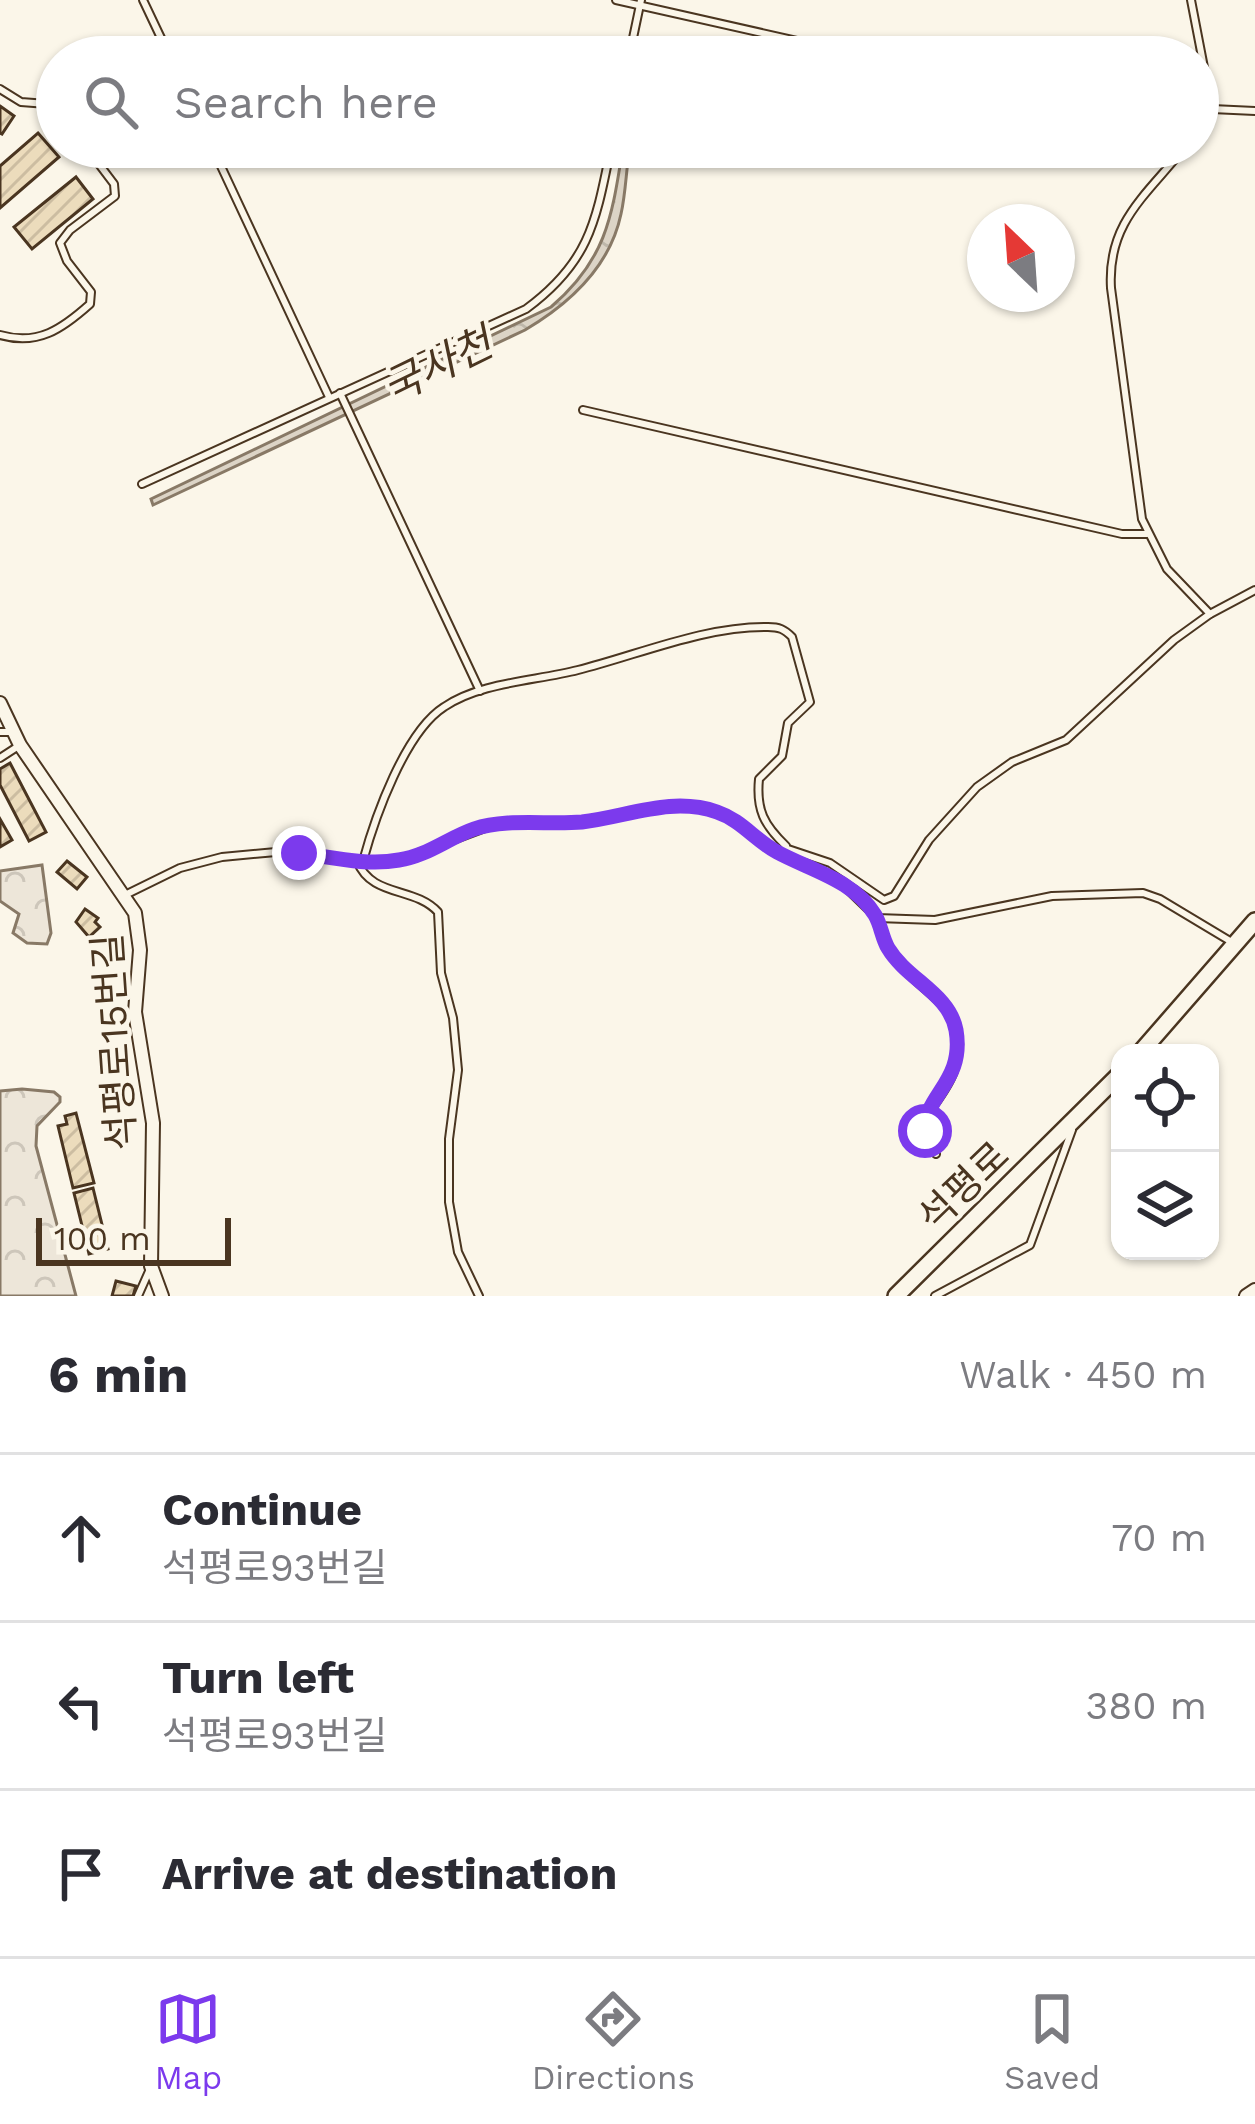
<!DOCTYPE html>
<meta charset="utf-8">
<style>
:root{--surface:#fff;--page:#f7f7f7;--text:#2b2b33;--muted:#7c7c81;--line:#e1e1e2;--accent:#7c3aed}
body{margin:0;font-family:"Work Sans","Noto Sans KR",sans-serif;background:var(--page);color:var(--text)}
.controls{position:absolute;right:36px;bottom:36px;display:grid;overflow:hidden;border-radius:24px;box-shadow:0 3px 9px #0004}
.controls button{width:108px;height:108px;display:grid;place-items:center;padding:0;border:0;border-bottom:3px solid var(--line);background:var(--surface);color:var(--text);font:60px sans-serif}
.compass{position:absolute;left:967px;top:204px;width:108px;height:108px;border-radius:50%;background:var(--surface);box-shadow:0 3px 9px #0004;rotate:335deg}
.scale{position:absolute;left:36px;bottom:30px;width:195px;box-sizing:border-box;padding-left:12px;border:6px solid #4a3520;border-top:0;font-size:33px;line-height:42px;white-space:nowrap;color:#4a3520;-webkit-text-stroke:9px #fbf6e9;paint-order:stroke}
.stop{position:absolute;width:36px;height:36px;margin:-27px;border:9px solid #7c3aed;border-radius:50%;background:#fff}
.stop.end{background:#7c3aed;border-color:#fff;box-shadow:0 3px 12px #0008}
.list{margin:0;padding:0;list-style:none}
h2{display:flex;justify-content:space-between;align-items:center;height:156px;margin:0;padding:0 48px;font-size:51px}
h2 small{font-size:39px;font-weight:400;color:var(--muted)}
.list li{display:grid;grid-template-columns:78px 1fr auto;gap:36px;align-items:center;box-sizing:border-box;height:168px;padding:0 48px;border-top:3px solid var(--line)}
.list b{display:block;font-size:45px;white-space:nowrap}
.list p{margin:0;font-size:39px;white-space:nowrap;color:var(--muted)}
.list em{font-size:39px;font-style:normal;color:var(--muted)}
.icon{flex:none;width:66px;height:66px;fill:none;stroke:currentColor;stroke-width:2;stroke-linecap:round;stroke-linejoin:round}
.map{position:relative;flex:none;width:1255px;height:1296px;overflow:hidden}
.search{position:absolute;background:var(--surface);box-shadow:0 3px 9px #0004;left:36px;right:36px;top:36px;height:132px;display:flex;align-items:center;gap:30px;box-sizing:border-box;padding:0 42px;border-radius:66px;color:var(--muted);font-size:45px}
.sheet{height:660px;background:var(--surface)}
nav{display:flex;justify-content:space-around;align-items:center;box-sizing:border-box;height:168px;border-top:3px solid var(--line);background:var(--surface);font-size:33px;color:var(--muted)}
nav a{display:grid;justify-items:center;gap:6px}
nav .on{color:var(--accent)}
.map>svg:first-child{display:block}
</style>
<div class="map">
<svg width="1255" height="1296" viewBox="0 0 1255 1296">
<defs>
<pattern id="forest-crowns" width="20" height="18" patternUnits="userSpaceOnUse" patternTransform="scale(3)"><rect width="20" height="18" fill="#ede6d9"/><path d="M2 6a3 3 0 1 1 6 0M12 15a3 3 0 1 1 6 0" fill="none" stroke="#cdc6ba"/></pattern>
<pattern id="water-ripples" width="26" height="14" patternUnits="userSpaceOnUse" patternTransform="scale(3)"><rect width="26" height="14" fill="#dcd4c6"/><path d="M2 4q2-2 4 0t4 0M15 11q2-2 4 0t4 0" fill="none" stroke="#beb7aa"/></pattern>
<pattern id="building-hatch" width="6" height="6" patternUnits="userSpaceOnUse" patternTransform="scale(3)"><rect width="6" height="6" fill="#ecdcbc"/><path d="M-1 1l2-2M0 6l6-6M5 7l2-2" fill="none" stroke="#ccbda1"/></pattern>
</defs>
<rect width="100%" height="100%" fill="#fbf6e9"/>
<!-- forest -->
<g fill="url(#forest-crowns)" stroke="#887966" stroke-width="3">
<polygon points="42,865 51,933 47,944 27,943 13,933 19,914 0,901 0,871"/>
<polygon points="22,1089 54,1092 60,1097 60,1102 37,1126 36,1146 76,1296 0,1296 0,1091"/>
</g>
<!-- water -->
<path fill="url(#water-ripples)" stroke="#887966" stroke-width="3" d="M623,147h7c-4,22 -4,45 -9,67 -11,53 -52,90 -96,116l-372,175 -2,-6 400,-192c56,-48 61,-91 72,-160z"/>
<!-- building -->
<g fill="url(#building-hatch)" stroke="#4a3520" stroke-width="3">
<polygon points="0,106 14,116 2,134 0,133"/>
<polygon points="38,133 59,157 0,208 0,166"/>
<polygon points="76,177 93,199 32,249 14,227"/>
<polygon points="10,763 46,832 29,841 0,785 0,769"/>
<polygon points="0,819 12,840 0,847"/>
<polygon points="67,861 87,877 77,889 57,872"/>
<polygon points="85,909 98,918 95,922 100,927 89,937 76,922"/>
<polygon points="76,1113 94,1183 73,1188 58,1126 67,1124 65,1116"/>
<polygon points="93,1188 108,1249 89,1254 74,1193"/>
<polygon points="116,1281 136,1286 133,1296 112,1296"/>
</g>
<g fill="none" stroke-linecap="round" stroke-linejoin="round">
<!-- service casing -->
<g stroke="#4a3520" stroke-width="10">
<g id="service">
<polyline points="143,0 170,57"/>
<polyline points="616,0 868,57"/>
<polyline points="1191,0 1212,109 1198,130"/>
<polyline points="629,57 641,0"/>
<polyline points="0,89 21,102 47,104 57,112"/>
<polyline points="1212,109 1255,111"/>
<polyline points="212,147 329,397"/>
<path d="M1185,147c-38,48 -78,75 -74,141l31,231 25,50 43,45"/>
<path d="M0,335c38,11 62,-6 90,-31l1,-12 -24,-31 -7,-18 10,-13 45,-34 -1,-12 -28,-37"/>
<polyline points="340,393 480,691"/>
<polyline points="583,410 1122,534 1147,534"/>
<path d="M142,484l384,-175c64,-47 70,-88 85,-162"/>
<polyline points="0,732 13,732"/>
<polyline points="0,758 17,747"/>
<polyline points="785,848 830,863 884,900 894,896 929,840 977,787 1012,762 1066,740 1174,640 1210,614 1255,590"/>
<path d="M357,861c15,37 57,25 81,51l3,61 12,45 5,52 -9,69v63l9,50 21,44"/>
<path d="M363,861c12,-44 42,-129 81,-154 36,-25 92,-26 134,-37 60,-15 126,-44 190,-43 11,0 16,2 24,10l18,65 -22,21 -6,33 -23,23c-3,31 5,46 27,67"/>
<polyline points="125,895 180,868 222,857 276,852 357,861 397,861 493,825 588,821 676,806 712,810 730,817 767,846 844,886 877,918 935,920 1052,896 1143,893 1160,899 1235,944"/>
<path d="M877,918c6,19 13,34 26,50 29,33 71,46 51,103 -6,18 -20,33 -30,49l12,34"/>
<polyline points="138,1296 150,1269"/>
<polyline points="935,1296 1030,1245 1072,1130"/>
</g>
</g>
<!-- minor casing -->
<g stroke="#4a3520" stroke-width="16">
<g id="minor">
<polyline points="0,703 20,745 135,913 140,950 135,1012 153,1123 151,1266 162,1296"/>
<polyline points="1246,1296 1255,1290"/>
</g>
</g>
<!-- tertiary casing -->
<g stroke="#4a3520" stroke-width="20">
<g id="tertiary">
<polyline points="1140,1053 1255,921"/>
<polyline points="896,1296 1120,1074"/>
</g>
</g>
<!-- service -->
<use href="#service" stroke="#fbf6e9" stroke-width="6"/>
<!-- minor -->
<use href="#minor" stroke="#fbf6e9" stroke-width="12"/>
<!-- tertiary -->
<use href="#tertiary" stroke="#fbf6e9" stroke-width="15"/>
</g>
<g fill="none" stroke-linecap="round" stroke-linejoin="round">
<!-- route -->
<path stroke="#7c3aed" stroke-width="15" d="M299,853c32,4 67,13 100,7 28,-4 49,-22 75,-31 33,-11 74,-4 108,-7 45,-5 89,-26 135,-10 24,8 38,28 60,40 33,18 77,28 98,63 6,10 7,23 13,33 19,32 61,45 68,82 9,52 -32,65 -31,101"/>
</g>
<g text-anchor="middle" stroke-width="9" stroke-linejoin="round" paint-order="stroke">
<!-- street labels -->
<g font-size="39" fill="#4a3520" stroke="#fbf6e9">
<text transform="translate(114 1042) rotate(-94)" y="14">석평로15번길</text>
<text transform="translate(963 1186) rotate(-44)" y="14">석평로</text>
</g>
<!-- water labels -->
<g font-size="42" font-style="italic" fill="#4a3520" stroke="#fbf6e9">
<text transform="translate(437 365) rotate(-26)" y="15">국사천</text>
</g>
</g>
</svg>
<div class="controls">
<button><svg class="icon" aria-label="locate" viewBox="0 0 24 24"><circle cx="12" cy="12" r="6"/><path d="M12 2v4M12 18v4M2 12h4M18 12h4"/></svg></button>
<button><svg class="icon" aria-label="layers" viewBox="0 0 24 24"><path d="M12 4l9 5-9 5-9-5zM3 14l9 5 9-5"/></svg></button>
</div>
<svg class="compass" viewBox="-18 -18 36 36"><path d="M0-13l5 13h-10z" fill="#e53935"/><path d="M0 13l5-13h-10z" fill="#7c7c81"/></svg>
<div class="scale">100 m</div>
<div class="stop" style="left:925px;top:1131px"></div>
<div class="stop end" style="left:299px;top:853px"></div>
<div class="search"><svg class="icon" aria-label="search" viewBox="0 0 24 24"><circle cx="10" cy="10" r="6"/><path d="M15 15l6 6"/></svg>Search here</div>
</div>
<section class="sheet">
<h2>6 min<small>Walk · 450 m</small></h2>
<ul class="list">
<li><svg class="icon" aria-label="ahead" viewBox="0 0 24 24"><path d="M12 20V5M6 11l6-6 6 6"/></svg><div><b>Continue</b><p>석평로93번길</p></div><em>70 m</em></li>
<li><svg class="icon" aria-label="left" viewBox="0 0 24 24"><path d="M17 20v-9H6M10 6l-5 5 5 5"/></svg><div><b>Turn left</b><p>석평로93번길</p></div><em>380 m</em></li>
<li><svg class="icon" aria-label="arrive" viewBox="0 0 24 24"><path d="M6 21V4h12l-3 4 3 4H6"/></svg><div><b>Arrive at destination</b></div></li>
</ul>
</section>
<nav>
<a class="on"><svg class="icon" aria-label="map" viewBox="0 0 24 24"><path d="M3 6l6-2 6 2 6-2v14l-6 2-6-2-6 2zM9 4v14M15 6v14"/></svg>Map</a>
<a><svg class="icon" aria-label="directions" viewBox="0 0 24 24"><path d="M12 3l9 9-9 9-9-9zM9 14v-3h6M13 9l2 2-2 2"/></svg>Directions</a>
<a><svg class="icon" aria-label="saved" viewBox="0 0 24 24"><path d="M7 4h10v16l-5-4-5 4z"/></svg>Saved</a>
</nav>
